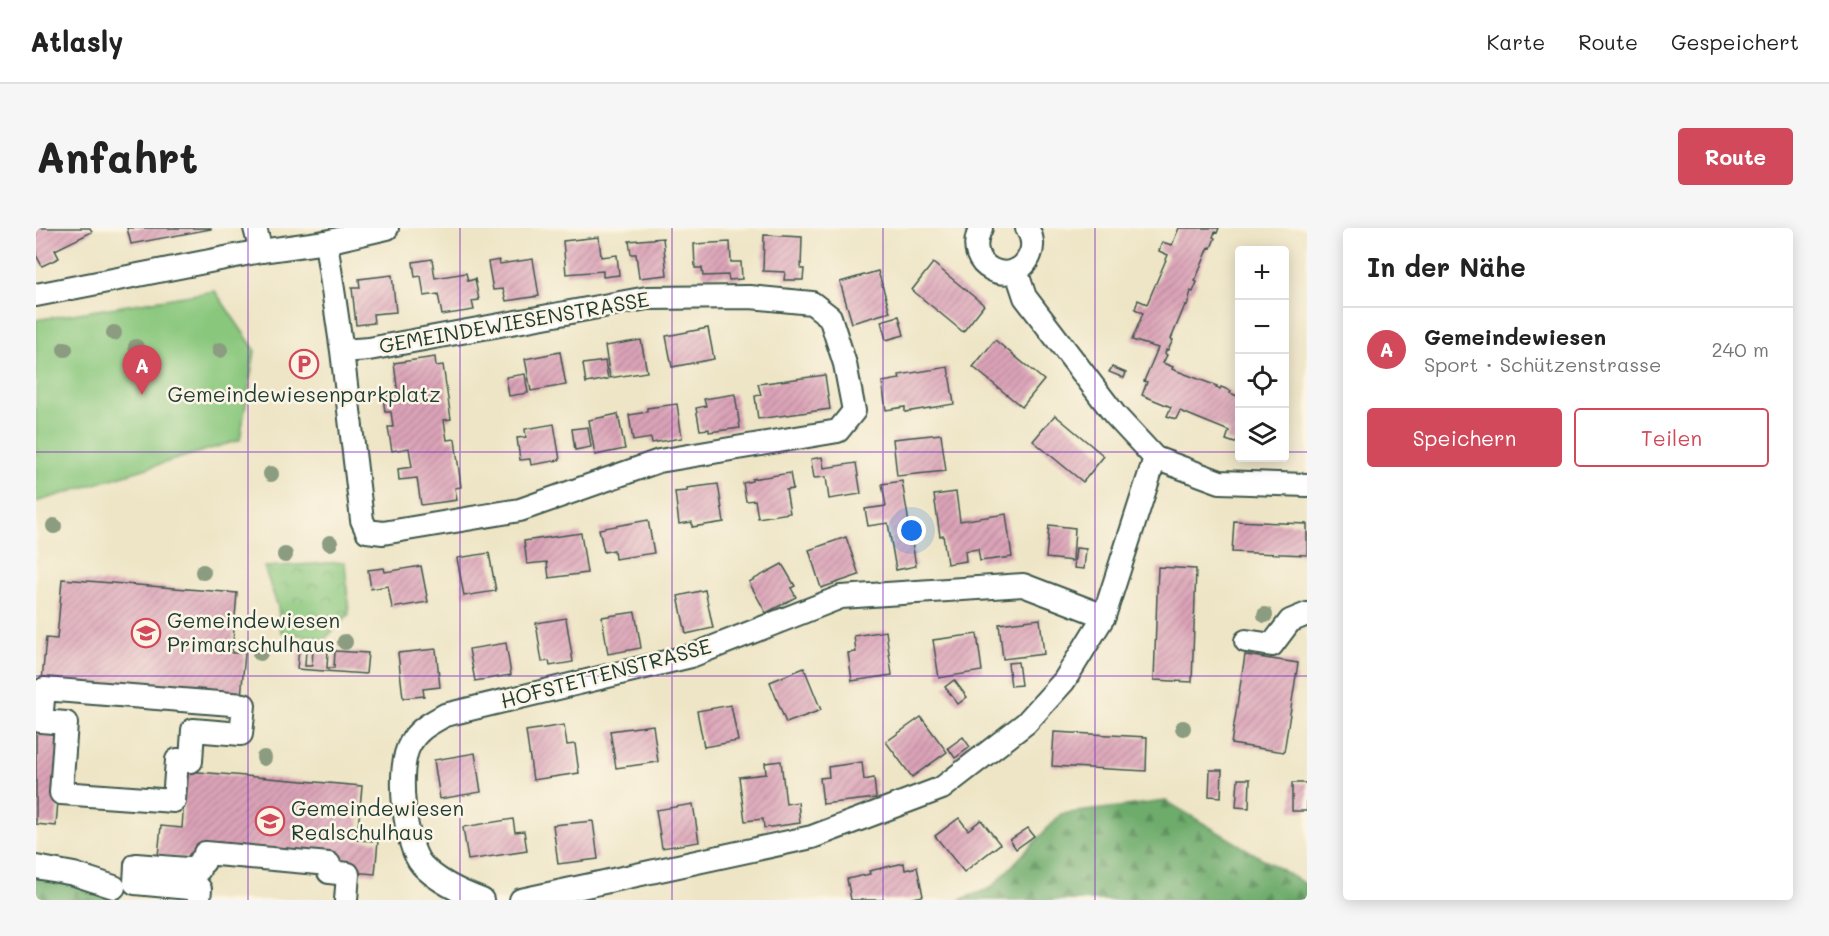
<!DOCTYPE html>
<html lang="de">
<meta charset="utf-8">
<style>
:root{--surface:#fff;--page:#f6f6f6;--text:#222;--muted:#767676;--line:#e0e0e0;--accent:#d1495b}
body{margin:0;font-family:Mali,sans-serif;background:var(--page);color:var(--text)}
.controls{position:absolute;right:18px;top:18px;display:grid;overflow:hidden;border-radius:6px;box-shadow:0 3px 15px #0003}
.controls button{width:54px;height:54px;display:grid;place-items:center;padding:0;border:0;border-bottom:2px solid var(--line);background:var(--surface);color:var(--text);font:30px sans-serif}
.you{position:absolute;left:876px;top:303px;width:21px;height:21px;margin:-15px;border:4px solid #fff;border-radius:50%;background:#1a73e8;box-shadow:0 0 0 9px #1a73e833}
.badge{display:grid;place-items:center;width:39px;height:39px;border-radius:50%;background:var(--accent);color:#fff;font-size:20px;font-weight:700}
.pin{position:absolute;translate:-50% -50px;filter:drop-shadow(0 2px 3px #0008)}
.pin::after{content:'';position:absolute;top:32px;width:21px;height:18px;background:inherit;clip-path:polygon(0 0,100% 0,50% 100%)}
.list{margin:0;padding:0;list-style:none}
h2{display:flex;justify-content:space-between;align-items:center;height:78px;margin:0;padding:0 24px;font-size:26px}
h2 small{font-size:20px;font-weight:400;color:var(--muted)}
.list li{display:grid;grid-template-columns:39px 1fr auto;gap:18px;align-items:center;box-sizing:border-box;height:84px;padding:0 24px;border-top:2px solid var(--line)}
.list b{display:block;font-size:22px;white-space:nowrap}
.list p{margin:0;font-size:20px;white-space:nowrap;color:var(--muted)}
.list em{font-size:20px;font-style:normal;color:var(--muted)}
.actions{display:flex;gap:12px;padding:18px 24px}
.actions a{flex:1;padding:14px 0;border:2px solid var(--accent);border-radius:6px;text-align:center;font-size:21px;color:var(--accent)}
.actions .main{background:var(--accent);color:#fff}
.icon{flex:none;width:33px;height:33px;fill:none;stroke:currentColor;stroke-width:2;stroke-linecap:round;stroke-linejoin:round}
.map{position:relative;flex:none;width:1271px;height:672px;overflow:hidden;border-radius:6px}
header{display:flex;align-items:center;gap:36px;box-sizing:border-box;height:84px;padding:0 30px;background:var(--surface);border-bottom:2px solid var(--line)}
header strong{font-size:28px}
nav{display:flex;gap:33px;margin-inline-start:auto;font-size:21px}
.intro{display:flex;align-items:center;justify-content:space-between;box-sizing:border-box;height:144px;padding:0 36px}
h1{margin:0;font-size:42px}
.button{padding:15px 27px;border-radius:6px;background:var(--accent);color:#fff;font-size:21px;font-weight:700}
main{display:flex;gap:36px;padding:0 36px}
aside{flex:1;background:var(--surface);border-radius:6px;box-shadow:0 3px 15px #0003}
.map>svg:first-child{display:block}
</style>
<header>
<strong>Atlasly</strong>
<nav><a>Karte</a><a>Route</a><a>Gespeichert</a></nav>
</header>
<div class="intro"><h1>Anfahrt</h1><a class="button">Route</a></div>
<main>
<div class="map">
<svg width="1271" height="672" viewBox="0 0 1271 672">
<defs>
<pattern id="forest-firs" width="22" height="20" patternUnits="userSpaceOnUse" patternTransform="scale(1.5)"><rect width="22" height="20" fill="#6eac6c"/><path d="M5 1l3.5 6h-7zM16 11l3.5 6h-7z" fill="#5a8d5a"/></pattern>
<pattern id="park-crowns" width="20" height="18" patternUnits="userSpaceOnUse" patternTransform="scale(1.5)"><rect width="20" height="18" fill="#89c77d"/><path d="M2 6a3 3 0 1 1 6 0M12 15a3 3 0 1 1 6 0" fill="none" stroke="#6fa367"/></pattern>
<pattern id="building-hatch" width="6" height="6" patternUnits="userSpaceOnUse" patternTransform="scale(1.5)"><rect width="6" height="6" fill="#dca3b8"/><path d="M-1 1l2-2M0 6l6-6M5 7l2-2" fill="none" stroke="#b28696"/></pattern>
</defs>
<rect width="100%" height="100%" fill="#fcf5e5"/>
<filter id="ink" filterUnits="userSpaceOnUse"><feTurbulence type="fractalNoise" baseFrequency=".0167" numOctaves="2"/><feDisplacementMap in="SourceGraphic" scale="12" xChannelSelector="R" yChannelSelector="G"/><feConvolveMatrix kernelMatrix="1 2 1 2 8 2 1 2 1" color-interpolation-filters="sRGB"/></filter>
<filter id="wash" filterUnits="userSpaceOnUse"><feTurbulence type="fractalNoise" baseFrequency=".008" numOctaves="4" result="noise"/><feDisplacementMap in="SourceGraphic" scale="24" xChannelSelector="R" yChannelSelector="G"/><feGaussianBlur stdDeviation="1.35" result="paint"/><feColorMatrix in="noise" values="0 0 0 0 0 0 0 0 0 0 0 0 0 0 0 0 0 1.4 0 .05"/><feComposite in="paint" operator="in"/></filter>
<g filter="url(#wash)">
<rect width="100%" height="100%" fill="#eee5c6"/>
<!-- forest -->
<g fill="url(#forest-firs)" stroke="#467450" stroke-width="1.5">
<polygon points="1130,573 1271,657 1271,672 923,672 955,660 1025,586"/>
<polygon points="0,648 10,649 83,672 0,672"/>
</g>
<!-- park -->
<polygon fill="url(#park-crowns)" stroke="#548258" stroke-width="1.5" points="309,334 313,386 289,411 245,404 242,379 228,339"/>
<!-- garden -->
<polygon fill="#89c77d" stroke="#548258" stroke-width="1.5" points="179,63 219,122 204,212 0,274 0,92"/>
<g id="blocks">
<!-- building -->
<g fill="url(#building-hatch)">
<polygon points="0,0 54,0 56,4 19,22 23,30 6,38 0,27"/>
<polygon points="91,0 175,0 175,1 95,16"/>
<polygon points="1143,0 1183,0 1181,5 1179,4 1177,9 1179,10 1175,20 1173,19 1159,53 1161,54 1157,64 1155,63 1151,78 1149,77 1135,111 1137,112 1132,122 1130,122 1129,126 1131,127 1127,135 1137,139 1136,141 1181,158 1180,159 1184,161 1185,159 1195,163 1194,165 1204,169 1204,208 1199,215 1190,212 1193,203 1144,183 1140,191 1131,188 1135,179 1106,167 1111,154 1108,153 1122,120 1096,112 1107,85 1099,81 1102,72 1111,76 1132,27 1123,23 1126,14 1136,17"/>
<polygon points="728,7 766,9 765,41 768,41 767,52 748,52 749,44 727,43"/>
<polygon points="563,9 565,29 581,27 583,47 567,49 567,43 530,46 527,13"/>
<polygon points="627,10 631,47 603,50 600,26 595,26 593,13"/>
<polygon points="694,14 695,34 705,34 706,51 693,52 692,47 667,48 666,40 659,40 658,16"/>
<polygon points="396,31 399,50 430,45 432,53 439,51 443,72 436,73 438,82 406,87 402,66 388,68 385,48 379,49 377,34"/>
<polygon points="497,31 503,68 470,73 467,61 457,62 452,34 463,32 464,36"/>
<polygon points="897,35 948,77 927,104 876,62"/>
<polygon points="842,43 854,84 816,95 804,54"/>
<polygon points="356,47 360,84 337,86 338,95 320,97 316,60 324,60 323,51"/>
<polygon points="863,88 868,107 850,112 845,93"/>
<polygon points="672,100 678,131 636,139 630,108"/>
<polygon points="605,112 611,144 574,150 569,118"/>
<polygon points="959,112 1008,152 986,179 937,139"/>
<polygon points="524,124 530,157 495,163 489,131"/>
<polygon points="399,129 400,138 407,137 415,191 408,192 411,212 419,211 425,259 419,260 421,272 385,277 381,250 363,252 362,241 376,239 373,220 356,223 352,199 357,199 355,184 349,184 347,168 362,166 358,135"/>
<polygon points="569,133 572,151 550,155 547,136"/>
<polygon points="912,139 918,176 869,184 869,179 850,182 846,154 864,151 863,147"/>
<polygon points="1076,139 1090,145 1088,150 1073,144"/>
<polygon points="489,146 492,165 473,168 470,149"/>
<polygon points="789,147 794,181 722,191 719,168 725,167 722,156"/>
<polygon points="699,166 704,200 673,204 673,201 664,202 660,180 670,178 668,171"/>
<polygon points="641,176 646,210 616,215 615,210 597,213 593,187 611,184 611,180"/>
<polygon points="582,186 589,221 559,227 553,192"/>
<polygon points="1019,187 1068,228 1047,254 997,213"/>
<polygon points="518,196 524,232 495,237 494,231 484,232 481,210 490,209 489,201"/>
<polygon points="552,199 555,219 539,222 536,201"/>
<polygon points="905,206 910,243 861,248 857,211"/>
<polygon points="786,229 788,240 820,235 825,266 793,271 790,249 778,250 775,231"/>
<polygon points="754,245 757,261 750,262 754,285 722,290 719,272 710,273 707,255 716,253 716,251"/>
<polygon points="866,253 880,338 860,342 852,295 832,298 829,281 850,278 846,256"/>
<polygon points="682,256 688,294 656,299 656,294 643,296 639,264 651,263 651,260"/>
<polygon points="920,264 924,293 970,286 976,329 944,333 942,321 929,323 930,333 911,336 907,307 904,308 898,267"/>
<polygon points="612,292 618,325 579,331 578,322 568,324 563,301"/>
<polygon points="1198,293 1271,296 1271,327 1196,324"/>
<polygon points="1013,297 1039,300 1037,333 1010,330"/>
<polygon points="545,305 551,345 513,350 511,334 491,336 488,313"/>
<polygon points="810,309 823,347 785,360 773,322"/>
<polygon points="1040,320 1050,321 1048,341 1038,340"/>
<polygon points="453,325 460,363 428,368 421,330"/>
<polygon points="746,336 759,358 755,360 760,369 730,385 713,354"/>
<polygon points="385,338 392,374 356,380 352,358 335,361 332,342 348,340 349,344"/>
<polygon points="1122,339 1160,341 1156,454 1118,452"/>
<polygon points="26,351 201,365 196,425 209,425 205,469 6,453 10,410 21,411"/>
<polygon points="669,362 677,400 650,406 642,368"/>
<polygon points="599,384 605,420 572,426 566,389"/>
<polygon points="530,390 537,434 514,438 513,433 506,434 500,395"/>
<polygon points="1004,391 1008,426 967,431 963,396"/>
<polygon points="850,403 856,447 816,453 812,425 820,424 818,408"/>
<polygon points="941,406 946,443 903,450 897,412"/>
<polygon points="470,415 475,447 439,453 433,421"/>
<polygon points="263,421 270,421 269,438 276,438 277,421 292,422 291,440 298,440 299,423 332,425 330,446 261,441"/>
<polygon points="400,421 404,459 387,461 388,468 367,470 362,425"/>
<polygon points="1209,427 1262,435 1248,524 1195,516"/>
<polygon points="982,434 985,457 975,458 972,435"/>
<polygon points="768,440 785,482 750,495 734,454"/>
<polygon points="918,452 931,469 922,476 909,459"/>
<polygon points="695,477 702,513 668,519 661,483"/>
<polygon points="885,489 911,524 876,549 850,514"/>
<polygon points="0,494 28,497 20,598 0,596"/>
<polygon points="528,497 531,517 539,516 543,545 497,552 490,503"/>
<polygon points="617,497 622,534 580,540 574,503"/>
<polygon points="1018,504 1111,509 1110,543 1016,538"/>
<polygon points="927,509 934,519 919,530 912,520"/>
<polygon points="439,525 445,564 404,571 398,532"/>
<polygon points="745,533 750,576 762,574 764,595 728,600 727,591 709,593 703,549 730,546 729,535"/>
<polygon points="826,534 828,552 838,550 840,570 787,576 784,550 793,549 792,539"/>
<polygon points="1174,542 1186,542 1185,569 1173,568"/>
<polygon points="150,543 326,558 321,612 342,613 339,646 122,628 125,598 146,600"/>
<polygon points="1202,551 1214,551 1213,580 1200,579"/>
<rect x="1256" y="555" width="15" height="28"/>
<polygon points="657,576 663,614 626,620 620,582"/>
<polygon points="923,590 932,602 945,592 964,616 928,644 899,608"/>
<polygon points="477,591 479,604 488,603 491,623 432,632 427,599"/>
<polygon points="557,593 562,631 522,636 517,597"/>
<polygon points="992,600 998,608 980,621 974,612"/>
<polygon points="868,635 869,642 881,639 887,668 868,672 815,672 811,651 834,646 833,643"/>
</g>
</g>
</g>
<g filter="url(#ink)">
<use href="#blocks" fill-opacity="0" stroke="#3e564a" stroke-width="1.5"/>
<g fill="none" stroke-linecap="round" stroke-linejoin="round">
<!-- minor casing -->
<g stroke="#3e564a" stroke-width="26">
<g id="minor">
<polyline points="219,0 225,23"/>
<path d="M945,0c-21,39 34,63 49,27 4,-9 2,-19 -3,-27"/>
<polyline points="290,14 306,123 326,292 331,303 347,305 484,282 623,233 802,203 818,183 809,136 794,89 776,75 714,69 611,70 333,121 306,123"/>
<polyline points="980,42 989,69 1079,187 1119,230 1184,254 1271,257"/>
<polyline points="0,67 225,23 290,14 351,0"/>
<polyline points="1068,388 1119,230"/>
<polyline points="1210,413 1236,417 1254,393 1271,386"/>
<polygon points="8,461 208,477 205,506 157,502 155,533 141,532 138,573 25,565 30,495 5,493"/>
<polyline points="0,639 38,646 78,659"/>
<polyline points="163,672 164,661 99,655 100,637 163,642 163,634 168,634 169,625 293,636 293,644 312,646 310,672"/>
<path d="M446,672c-22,-8 -44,-18 -60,-35 -18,-20 -26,-98 -12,-121 8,-15 21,-21 35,-29l246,-59 150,-59 182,-12 81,31 -40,65 -38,42 -84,65 -130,49 -291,63"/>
</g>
</g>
<!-- minor -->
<use href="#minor" stroke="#fff" stroke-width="22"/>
</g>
<!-- trees -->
<g fill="#8b9c80">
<circle cx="78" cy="105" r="8"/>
<circle cx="100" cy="119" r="8"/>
<circle cx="29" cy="121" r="8"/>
<circle cx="184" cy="122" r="8"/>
<circle cx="235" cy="246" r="8"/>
<circle cx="18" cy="298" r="8"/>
<circle cx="294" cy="315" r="8"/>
<circle cx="249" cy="327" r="8"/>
<circle cx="167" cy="344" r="8"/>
<circle cx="1229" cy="387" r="8"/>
<circle cx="309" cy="414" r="8"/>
<circle cx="224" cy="425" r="8"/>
<circle cx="1147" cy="500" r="8"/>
<circle cx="228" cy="530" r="8"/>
</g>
</g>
<!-- grid -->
<path fill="none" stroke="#7b2cbf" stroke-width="1.5" stroke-opacity="0.55" d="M212,0v672M424,0v672M636,0v672M847,0v672M1059,0v672M0,224h1204M1248,224h23M0,448h1271"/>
<!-- icons -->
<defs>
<g id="parking-ring" transform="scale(1.5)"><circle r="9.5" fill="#fcf5e5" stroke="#d1495b" stroke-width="1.5"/><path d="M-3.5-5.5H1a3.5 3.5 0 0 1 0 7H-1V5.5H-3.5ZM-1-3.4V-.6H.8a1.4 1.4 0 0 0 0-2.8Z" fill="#d1495b"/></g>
<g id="school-ring" transform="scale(1.5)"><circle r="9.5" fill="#fcf5e5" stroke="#d1495b" stroke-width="1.5"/><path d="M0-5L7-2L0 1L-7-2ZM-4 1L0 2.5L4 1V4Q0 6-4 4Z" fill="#d1495b"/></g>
</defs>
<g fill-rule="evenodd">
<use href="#parking-ring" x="268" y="136"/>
<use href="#school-ring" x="110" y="405"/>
<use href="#school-ring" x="234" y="593"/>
</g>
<g text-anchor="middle" stroke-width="5" stroke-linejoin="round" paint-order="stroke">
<!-- street labels -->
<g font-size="21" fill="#1f3d34" stroke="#fcf5e5">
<text transform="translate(478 95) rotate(-10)" y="7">GEMEINDEWIESENSTRASSE</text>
<text transform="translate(570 446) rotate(-15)" y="7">HOFSTETTENSTRASSE</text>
</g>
<!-- poi labels -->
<g font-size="21" fill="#1f3d34" stroke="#fcf5e5" text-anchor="start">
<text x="268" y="174" text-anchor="middle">Gemeindewiesenparkplatz</text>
<text x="131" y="400">Gemeindewiesen<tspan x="131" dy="24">Primarschulhaus</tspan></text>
<text x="255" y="588">Gemeindewiesen<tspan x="255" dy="24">Realschulhaus</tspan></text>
</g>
</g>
</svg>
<div class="controls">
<button>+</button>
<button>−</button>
<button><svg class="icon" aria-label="locate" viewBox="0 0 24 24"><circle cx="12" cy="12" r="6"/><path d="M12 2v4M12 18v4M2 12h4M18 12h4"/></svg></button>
<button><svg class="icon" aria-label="layers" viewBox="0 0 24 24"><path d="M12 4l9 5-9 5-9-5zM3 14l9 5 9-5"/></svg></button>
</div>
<div class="you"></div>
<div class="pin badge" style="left:106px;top:167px">A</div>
</div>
<aside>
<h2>In der Nähe<small></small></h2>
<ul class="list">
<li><span class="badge">A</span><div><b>Gemeindewiesen</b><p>Sport · Schützenstrasse</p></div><em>240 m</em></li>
</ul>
<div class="actions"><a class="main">Speichern</a><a>Teilen</a></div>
</aside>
</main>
